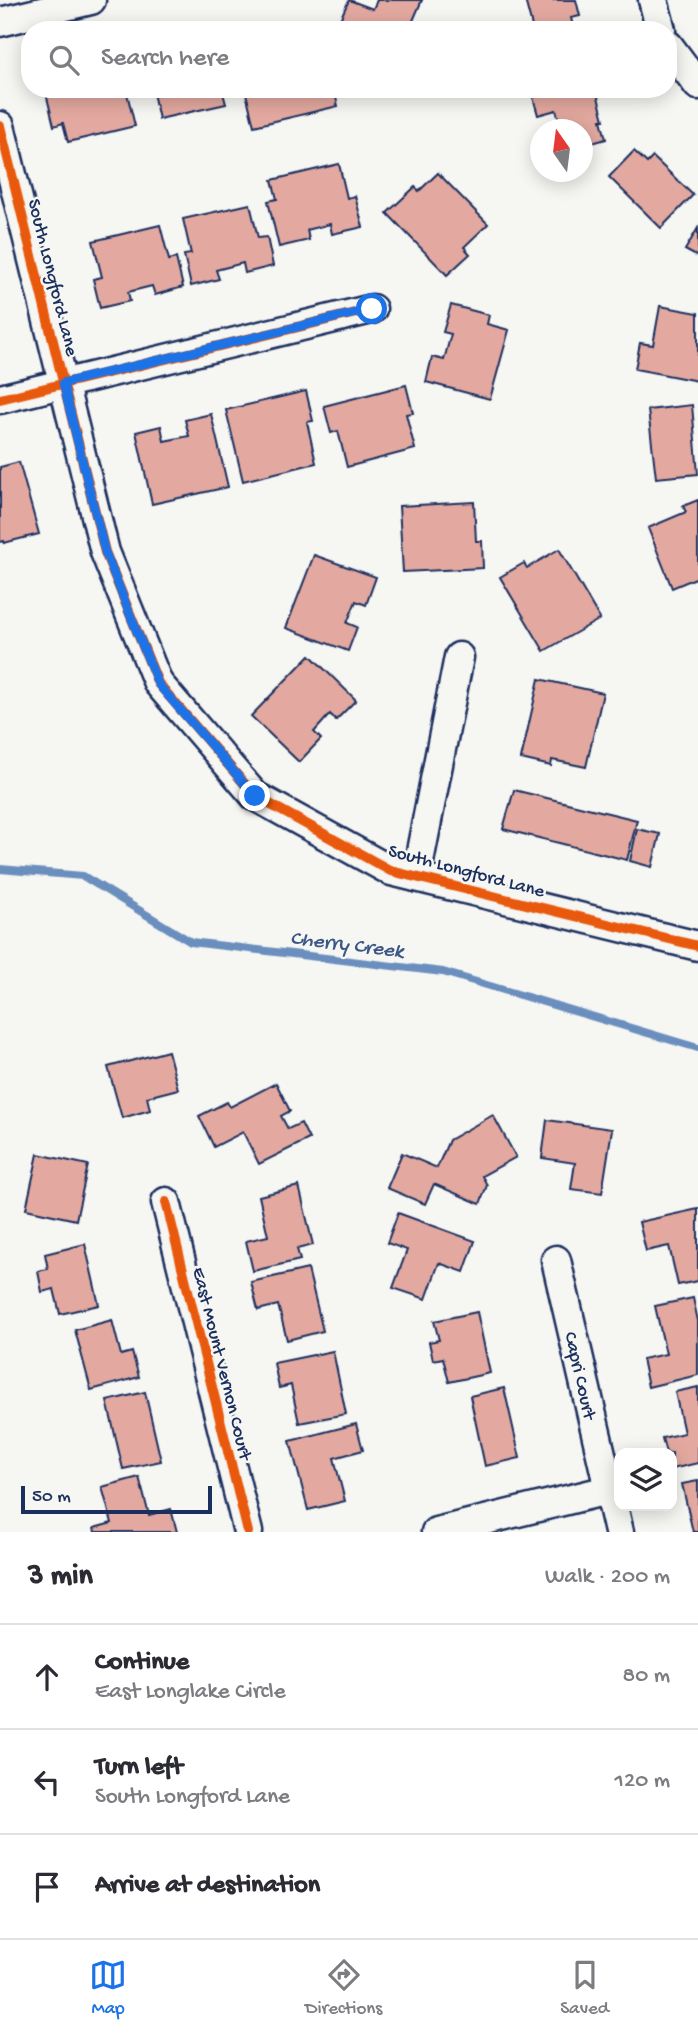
<!DOCTYPE html>
<meta charset="utf-8">
<style>
:root{--surface:#fff;--page:#f7f7f7;--text:#2b2b33;--muted:#7c7c81;--line:#e1e1e2;--accent:#1a73e8}
body{margin:0;font-family:"Gochi Hand",sans-serif;background:var(--page);color:var(--text)}
.controls{position:absolute;right:21px;bottom:21px;display:grid;overflow:hidden;border-radius:14px;box-shadow:0 4px 18px #0003}
.controls button{width:63px;height:63px;display:grid;place-items:center;padding:0;border:0;border-bottom:2px solid var(--line);background:var(--surface);color:var(--text);font:35px sans-serif}
.compass{position:absolute;left:530px;top:119px;width:63px;height:63px;border-radius:50%;background:var(--surface);box-shadow:0 4px 18px #0003;rotate:346deg}
.scale{position:absolute;left:21px;bottom:18px;width:191px;box-sizing:border-box;padding-left:7px;border:4px solid #1b2f5e;border-top:0;font-size:19px;line-height:24px;white-space:nowrap;color:#1b2f5e;-webkit-text-stroke:5px #f6f6f2;paint-order:stroke}
.stop{position:absolute;width:21px;height:21px;margin:-16px;border:5px solid #1a73e8;border-radius:50%;background:#fff}
.stop.end{background:#1a73e8;border-color:#fff;box-shadow:0 2px 7px #0008}
.list{margin:0;padding:0;list-style:none}
h2{display:flex;justify-content:space-between;align-items:center;height:91px;margin:0;padding:0 28px;font-size:30px}
h2 small{font-size:23px;font-weight:400;color:var(--muted)}
.list li{display:grid;grid-template-columns:46px 1fr auto;gap:21px;align-items:center;box-sizing:border-box;height:105px;padding:0 28px;border-top:2px solid var(--line)}
.list b{display:block;font-size:26px;white-space:nowrap}
.list p{margin:0;font-size:23px;white-space:nowrap;color:var(--muted)}
.list em{font-size:23px;font-style:normal;color:var(--muted)}
.icon{flex:none;width:38px;height:38px;fill:none;stroke:currentColor;stroke-width:2;stroke-linecap:round;stroke-linejoin:round}
.map{position:relative;flex:none;width:698px;height:1532px;overflow:hidden}
.search{position:absolute;background:var(--surface);box-shadow:0 4px 18px #0003;left:21px;right:21px;top:21px;height:77px;display:flex;align-items:center;gap:18px;box-sizing:border-box;padding:0 24px;border-radius:28px;color:var(--muted);font-size:26px}
.sheet{height:406px;background:var(--surface)}
nav{display:flex;justify-content:space-around;align-items:center;box-sizing:border-box;height:98px;border-top:2px solid var(--line);background:var(--surface);font-size:19px;color:var(--muted)}
nav a{display:grid;justify-items:center;gap:4px}
nav .on{color:var(--accent)}
.map>svg:first-child{display:block}
</style>
<div class="map">
<svg width="698" height="1532" viewBox="0 0 698 1532">
<rect width="100%" height="100%" fill="#f6f6f2"/>
<filter id="ink" filterUnits="userSpaceOnUse"><feTurbulence type="fractalNoise" baseFrequency=".0143" numOctaves="2"/><feDisplacementMap in="SourceGraphic" scale="14" xChannelSelector="R" yChannelSelector="G"/><feConvolveMatrix kernelMatrix="1 2 1 2 8 2 1 2 1" color-interpolation-filters="sRGB"/></filter>
<g filter="url(#ink)">
<g fill="none" stroke-linecap="round" stroke-linejoin="round">
<!-- stream -->
<polyline stroke="#6b8ebd" stroke-width="8" points="0,869 83,876 191,942 443,972 698,1048"/>
</g>
<!-- building -->
<g fill="#e3a9a0" stroke="#1b2f5e" stroke-width="2">
<polygon points="349,0 373,9 377,0 422,0 409,30 335,30"/>
<polygon points="525,0 576,0 580,16 571,18 574,30 533,30"/>
<polygon points="45,89 126,89 135,126 68,142 63,123 54,126"/>
<polygon points="152,89 222,89 226,104 159,119"/>
<polygon points="245,89 334,89 338,106 254,126"/>
<polygon points="534,89 596,89 604,120 601,120 606,139 582,146 582,130 562,130 556,110 538,115 531,90"/>
<polygon points="634,151 647,163 653,157 693,195 661,228 609,177"/>
<polygon points="339,164 347,198 355,196 363,227 332,234 330,224 307,230 309,240 279,247 268,201 277,199 272,180"/>
<polygon points="438,173 488,224 464,247 470,254 447,275 387,213 415,187 419,191"/>
<polygon points="250,204 258,238 267,237 273,266 245,273 243,263 216,270 219,279 191,286 184,255 191,254 183,219"/>
<polygon points="160,225 169,260 176,258 183,287 155,295 152,286 128,292 130,301 100,308 93,279 102,277 93,241"/>
<polygon points="698,228 698,257 685,250"/>
<polygon points="451,305 489,315 487,324 509,330 490,399 426,382 432,357 444,360 451,334 443,332"/>
<polygon points="660,306 698,313 698,381 635,369 640,343 653,345"/>
<polygon points="406,385 413,413 406,414 415,449 347,467 338,431 331,433 324,406"/>
<polygon points="306,391 313,421 307,422 316,463 243,481 226,410"/>
<polygon points="692,405 698,474 656,478 648,410"/>
<polygon points="211,414 228,487 152,504 136,432 161,426 164,441 189,436 185,420"/>
<polygon points="19,462 39,534 4,543 4,541 0,542 0,467"/>
<polygon points="698,500 698,577 672,588 648,528 686,512 683,506"/>
<polygon points="474,502 476,541 482,541 483,568 403,572 399,506"/>
<polygon points="559,549 600,619 544,651 500,577 524,563 527,568"/>
<polygon points="314,555 376,577 366,605 356,601 347,623 357,627 348,651 286,628"/>
<polygon points="310,655 356,700 336,720 330,714 314,732 321,739 299,762 251,716"/>
<polygon points="539,679 603,693 586,767 552,760 551,766 521,759"/>
<polygon points="514,790 637,820 627,860 503,829"/>
<polygon points="637,829 660,834 652,867 630,861"/>
<polygon points="168,1051 178,1089 147,1097 150,1110 122,1118 108,1067"/>
<polygon points="276,1083 290,1111 281,1116 288,1129 301,1123 309,1139 259,1164 243,1132 214,1147 199,1116 227,1102 230,1107"/>
<polygon points="493,1115 516,1157 482,1176 487,1185 480,1204 434,1184 425,1204 387,1188 402,1153 437,1168 449,1140"/>
<polygon points="547,1120 612,1129 602,1193 571,1189 575,1163 542,1158"/>
<polygon points="38,1154 88,1165 76,1220 26,1209"/>
<polygon points="299,1186 313,1245 297,1249 300,1260 253,1271 246,1241 268,1236 259,1196"/>
<polygon points="698,1209 698,1281 678,1285 669,1246 646,1251 639,1222"/>
<polygon points="398,1213 475,1241 464,1272 439,1263 426,1299 393,1288 407,1250 387,1243"/>
<polygon points="85,1244 99,1305 60,1314 54,1289 42,1292 38,1271 48,1269 45,1254"/>
<polygon points="308,1269 323,1331 287,1340 278,1305 258,1310 251,1282"/>
<polygon points="693,1298 698,1321 698,1375 648,1387 642,1359 666,1354 655,1306"/>
<polygon points="477,1312 490,1373 449,1382 443,1358 433,1360 429,1342 439,1340 434,1321"/>
<polygon points="112,1320 121,1355 132,1352 139,1377 91,1390 75,1330"/>
<polygon points="333,1351 346,1414 299,1423 291,1385 279,1388 274,1363"/>
<polygon points="698,1387 698,1463 672,1469 672,1453 666,1453 662,1438 684,1433 675,1392"/>
<polygon points="504,1388 520,1458 485,1466 470,1396"/>
<polygon points="145,1392 161,1461 123,1469 107,1401"/>
<polygon points="356,1424 363,1450 334,1458 345,1501 308,1510 290,1441"/>
<polygon points="139,1477 149,1515 171,1509 177,1532 95,1532 94,1528 112,1523 102,1487"/>
<polygon points="698,1481 698,1532 693,1532 682,1484"/>
</g>
<g fill="none" stroke-linecap="round" stroke-linejoin="round">
<!-- street casing -->
<g stroke="#1b2f5e" stroke-width="33">
<g id="street">
<polyline points="653,0 661,30"/>
<polyline points="0,22 91,0"/>
<polyline points="668,45 698,85"/>
<polyline points="0,126 105,552 158,683 255,796 391,871 698,946"/>
<polyline points="0,399 372,309"/>
<polyline points="416,877 459,657"/>
<polyline points="166,1202 248,1532"/>
<polyline points="556,1260 619,1532"/>
<polyline points="436,1532 608,1490"/>
</g>
</g>
<!-- street -->
<use href="#street" stroke="#f6f6f2" stroke-width="28"/>
<!-- cycleway casing -->
<g stroke="#f6f6f2" stroke-width="15">
<g id="cycleway">
<polyline points="0,126 105,552 158,683 255,796 391,871 698,946"/>
<polyline points="0,399 372,309"/>
<polyline points="166,1202 248,1532"/>
</g>
</g>
<!-- cycleway -->
<use href="#cycleway" stroke="#e8590c" stroke-width="10"/>
</g>
</g>
<g fill="none" stroke-linecap="round" stroke-linejoin="round" filter="url(#ink)">
<!-- route -->
<polyline stroke="#1a73e8" stroke-width="9" points="255,796 158,684 105,552 63,383 372,309"/>
</g>
<g text-anchor="middle" stroke-width="5" stroke-linejoin="round" paint-order="stroke">
<!-- street labels -->
<g font-size="19" fill="#1b2f5e" stroke="#f6f6f2">
<text transform="translate(55 277) rotate(76)" y="7">South Longford Lane</text>
<text transform="translate(467 869) rotate(15)" y="7">South Longford Lane</text>
<text transform="translate(224 1363) rotate(76)" y="7">East Mount Vernon Court</text>
<text transform="translate(582 1375) rotate(77)" y="7">Capri Court</text>
</g>
<!-- water labels -->
<g font-size="21" font-style="italic" fill="#3c5786" stroke="#f6f6f2">
<text transform="translate(347 943) rotate(7)" y="7">Cherry Creek</text>
</g>
</g>
</svg>
<div class="controls">
<button><svg class="icon" aria-label="layers" viewBox="0 0 24 24"><path d="M12 4l9 5-9 5-9-5zM3 14l9 5 9-5"/></svg></button>
</div>
<svg class="compass" viewBox="-18 -18 36 36"><path d="M0-13l5 13h-10z" fill="#e53935"/><path d="M0 13l5-13h-10z" fill="#7c7c81"/></svg>
<div class="scale">50 m</div>
<div class="stop" style="left:372px;top:309px"></div>
<div class="stop end" style="left:255px;top:796px"></div>
<div class="search"><svg class="icon" aria-label="search" viewBox="0 0 24 24"><circle cx="10" cy="10" r="6"/><path d="M15 15l6 6"/></svg>Search here</div>
</div>
<section class="sheet">
<h2>3 min<small>Walk · 200 m</small></h2>
<ul class="list">
<li><svg class="icon" aria-label="ahead" viewBox="0 0 24 24"><path d="M12 20V5M6 11l6-6 6 6"/></svg><div><b>Continue</b><p>East Longlake Circle</p></div><em>80 m</em></li>
<li><svg class="icon" aria-label="left" viewBox="0 0 24 24"><path d="M17 20v-9H6M10 6l-5 5 5 5"/></svg><div><b>Turn left</b><p>South Longford Lane</p></div><em>120 m</em></li>
<li><svg class="icon" aria-label="arrive" viewBox="0 0 24 24"><path d="M6 21V4h12l-3 4 3 4H6"/></svg><div><b>Arrive at destination</b></div></li>
</ul>
</section>
<nav>
<a class="on"><svg class="icon" aria-label="map" viewBox="0 0 24 24"><path d="M3 6l6-2 6 2 6-2v14l-6 2-6-2-6 2zM9 4v14M15 6v14"/></svg>Map</a>
<a><svg class="icon" aria-label="directions" viewBox="0 0 24 24"><path d="M12 3l9 9-9 9-9-9zM9 14v-3h6M13 9l2 2-2 2"/></svg>Directions</a>
<a><svg class="icon" aria-label="saved" viewBox="0 0 24 24"><path d="M7 4h10v16l-5-4-5 4z"/></svg>Saved</a>
</nav>
